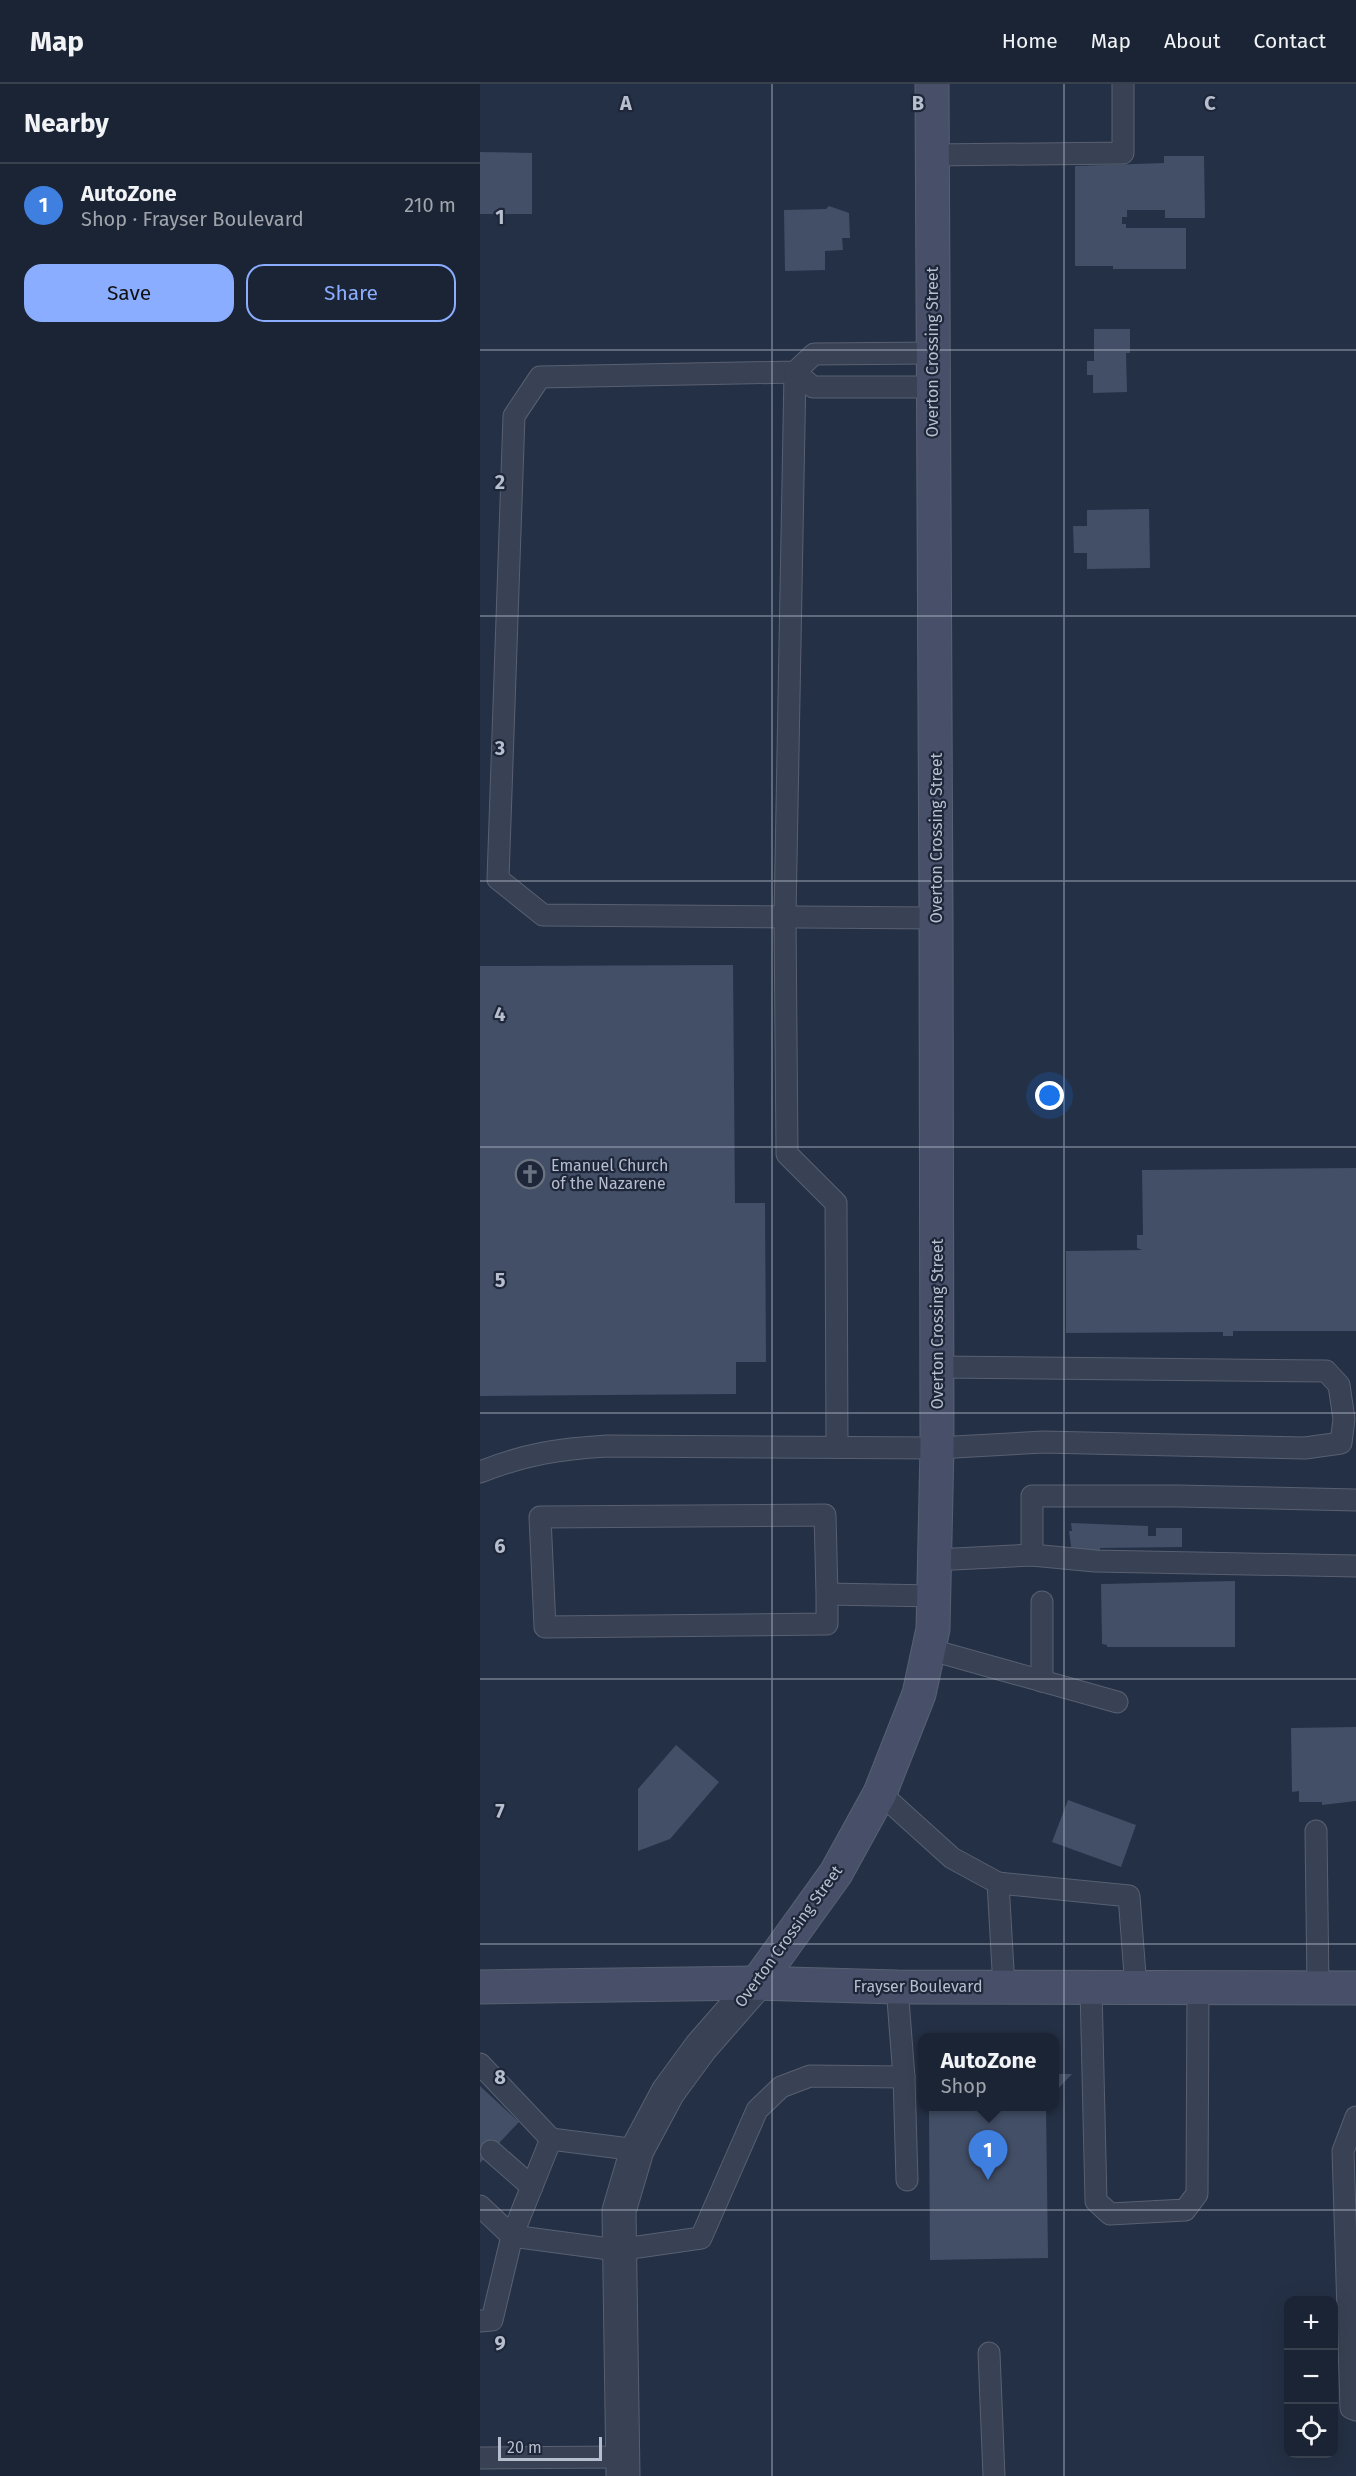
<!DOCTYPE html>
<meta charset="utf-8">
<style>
:root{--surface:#1b2434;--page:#283040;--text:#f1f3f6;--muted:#a0a4ac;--line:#39414f;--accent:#8aadff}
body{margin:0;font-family:"Fira Sans",sans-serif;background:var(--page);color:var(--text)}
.controls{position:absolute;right:18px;bottom:18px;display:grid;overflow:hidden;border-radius:12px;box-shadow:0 6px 24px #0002}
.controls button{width:54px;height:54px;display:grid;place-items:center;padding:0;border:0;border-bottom:2px solid var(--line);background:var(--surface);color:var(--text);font:30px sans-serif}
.scale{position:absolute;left:18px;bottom:15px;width:104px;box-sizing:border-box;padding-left:6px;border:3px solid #b7bece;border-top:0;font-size:16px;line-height:21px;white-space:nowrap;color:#b7bece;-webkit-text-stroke:4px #1e273a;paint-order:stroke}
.you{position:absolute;left:570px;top:1012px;width:21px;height:21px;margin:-15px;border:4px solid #fff;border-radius:50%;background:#1a73e8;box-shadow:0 0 0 9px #1a73e833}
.badge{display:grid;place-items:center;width:39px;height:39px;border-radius:50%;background:var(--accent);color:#fff;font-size:20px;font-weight:700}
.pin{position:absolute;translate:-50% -50px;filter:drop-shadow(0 2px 3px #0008)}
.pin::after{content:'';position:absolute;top:32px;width:21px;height:18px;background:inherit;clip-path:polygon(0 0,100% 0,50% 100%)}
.popup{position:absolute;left:438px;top:1949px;width:141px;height:78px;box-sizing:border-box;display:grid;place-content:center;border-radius:12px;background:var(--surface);filter:drop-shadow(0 2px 4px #0005);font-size:20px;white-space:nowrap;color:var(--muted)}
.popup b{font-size:22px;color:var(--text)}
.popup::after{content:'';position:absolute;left:50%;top:100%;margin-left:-12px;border:12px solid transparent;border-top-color:var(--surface)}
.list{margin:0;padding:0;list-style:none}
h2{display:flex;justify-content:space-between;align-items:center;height:78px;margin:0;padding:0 24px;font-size:26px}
h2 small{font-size:20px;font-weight:400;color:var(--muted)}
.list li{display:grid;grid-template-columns:39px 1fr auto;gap:18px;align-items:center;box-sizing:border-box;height:84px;padding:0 24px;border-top:2px solid var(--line)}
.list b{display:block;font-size:22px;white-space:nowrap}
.list p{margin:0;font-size:20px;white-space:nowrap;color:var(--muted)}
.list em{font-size:20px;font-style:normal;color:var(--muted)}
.actions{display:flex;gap:12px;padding:18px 24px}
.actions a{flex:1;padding:14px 0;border:2px solid var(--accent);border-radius:18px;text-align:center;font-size:21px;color:var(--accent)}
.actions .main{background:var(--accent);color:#111}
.icon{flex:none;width:33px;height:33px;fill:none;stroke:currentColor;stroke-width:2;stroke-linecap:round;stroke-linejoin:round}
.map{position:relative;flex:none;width:876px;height:2392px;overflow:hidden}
header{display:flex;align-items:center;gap:36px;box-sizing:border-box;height:84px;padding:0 30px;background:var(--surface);border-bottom:2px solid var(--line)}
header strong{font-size:28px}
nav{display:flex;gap:33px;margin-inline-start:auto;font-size:21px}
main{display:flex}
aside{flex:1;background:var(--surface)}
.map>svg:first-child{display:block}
</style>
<header>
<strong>Map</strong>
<nav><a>Home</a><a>Map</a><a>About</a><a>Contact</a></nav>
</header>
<main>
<aside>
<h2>Nearby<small></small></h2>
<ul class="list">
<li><span class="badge" style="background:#3f7fe0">1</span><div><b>AutoZone</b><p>Shop · Frayser Boulevard</p></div><em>210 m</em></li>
</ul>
<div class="actions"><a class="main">Save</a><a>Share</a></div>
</aside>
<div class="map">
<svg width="876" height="2392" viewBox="0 0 876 2392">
<rect width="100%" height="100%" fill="#243045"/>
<!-- building -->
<g fill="#434f67">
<polygon points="0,68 52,69 52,130 0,130"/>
<polygon points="684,72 724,72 725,134 685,134 685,126 647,126 647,133 642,133 642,140 646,140 646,144 706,144 706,185 633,185 633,182 595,182 595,82 684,79"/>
<polygon points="349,122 369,129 370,154 362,154 363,166 345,167 345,186 305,187 304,126 346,125"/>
<polygon points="614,245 650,245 650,269 646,269 647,308 613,309 613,291 607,291 607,277 614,277"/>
<polygon points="669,425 670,484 607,485 607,469 594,469 593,442 607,442 607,426"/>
<polygon points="253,881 255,1119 285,1119 286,1278 256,1278 256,1310 0,1312 0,882"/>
<polygon points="876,1084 876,1247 753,1247 753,1252 743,1252 743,1248 586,1249 586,1167 662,1166 657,1164 657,1151 663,1151 662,1086"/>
<polygon points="591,1439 668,1442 668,1452 676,1452 676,1444 702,1444 702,1463 620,1464 620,1468 592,1469 589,1447 592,1447"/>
<polygon points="755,1497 755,1563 627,1563 627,1561 622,1560 621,1500"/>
<polygon points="876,1643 876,1717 842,1721 842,1718 819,1718 819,1707 812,1708 811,1644"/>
<polygon points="196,1661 239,1698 190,1755 158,1767 158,1705"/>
<polygon points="588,1716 656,1741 641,1783 572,1758"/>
<polygon points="574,1990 592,1990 574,2009"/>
<polygon points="0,2002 39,2038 0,2079"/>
<polygon points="449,2022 566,2022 568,2174 450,2176"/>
</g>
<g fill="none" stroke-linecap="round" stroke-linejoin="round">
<!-- service casing -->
<g stroke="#586072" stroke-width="23">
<g id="service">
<polyline points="453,71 643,69 643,0"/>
<polyline points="452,269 334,270 315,288 60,293 34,332 18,795 63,831 456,834"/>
<polyline points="315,288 305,832 307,1070 356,1119 357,1362"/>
<polyline points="315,288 333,303 452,303"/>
<path d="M0,1388c46,-18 78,-23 127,-26l330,2 106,-6 262,6 36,-5 3,-24 -5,-34 -13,-14 -389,-4"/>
<polyline points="552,1471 552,1412 698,1412 876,1416"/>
<polyline points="455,1476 552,1471 615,1477 876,1482"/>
<polyline points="347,1510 345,1431 60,1433 65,1543 347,1540 347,1510 454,1512"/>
<polyline points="448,1565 637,1618"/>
<polyline points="562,1597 562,1518"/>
<polyline points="400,1709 472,1774 518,1799 649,1812 656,1904"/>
<polyline points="836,1747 838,1904"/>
<polyline points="518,1799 524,1903"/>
<polyline points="611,1904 616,2117 630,2130 705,2126 717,2110 718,1904"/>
<polyline points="0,1980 71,2055 157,2066"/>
<polyline points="424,1993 427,2096"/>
<polyline points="876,2033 863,2067 871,2324 876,2326"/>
<polyline points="11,2067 52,2103"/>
<polyline points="0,2122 32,2152 137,2166 221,2154 277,2026 301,2003 330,1992 424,1993 417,1903"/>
<polyline points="0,2237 12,2236 32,2152 71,2055"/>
<polyline points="509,2269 514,2392"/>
<polyline points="0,2374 142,2373"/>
</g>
</g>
<!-- tertiary casing -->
<g stroke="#586072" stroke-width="35">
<polyline id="tertiary" points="143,2392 139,2127 157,2066 188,2008 221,1963 277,1899"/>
</g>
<!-- secondary casing -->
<g stroke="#586072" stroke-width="35">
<g id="secondary">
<polyline points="277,1899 356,1789 400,1709 439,1610 453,1545 457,1364 456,834 452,0"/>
<polyline points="0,1903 277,1899 417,1903 876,1904"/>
</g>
</g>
<!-- service -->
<use href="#service" stroke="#394254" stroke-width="21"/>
<!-- tertiary -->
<use href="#tertiary" stroke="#394254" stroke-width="33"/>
<!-- secondary -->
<use href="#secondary" stroke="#475068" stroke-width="33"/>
</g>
<!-- grid -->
<path fill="none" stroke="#b7bece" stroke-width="1.5" stroke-opacity="0.55" d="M292,0v2392M584,0v2392M0,266h876M0,532h876M0,797h876M0,1063h876M0,1329h876M0,1595h876M0,1860h876M0,2126h876"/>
<!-- icons -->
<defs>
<g id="church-ring" transform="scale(1.5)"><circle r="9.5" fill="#1e273a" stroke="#6b7280" stroke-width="1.5"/><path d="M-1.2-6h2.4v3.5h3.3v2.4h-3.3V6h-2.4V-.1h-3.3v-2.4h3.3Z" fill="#6b7280"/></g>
</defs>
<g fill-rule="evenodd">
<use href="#church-ring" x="50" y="1090"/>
</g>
<g text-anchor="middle" stroke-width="4.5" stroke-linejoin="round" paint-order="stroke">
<!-- street labels -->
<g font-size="16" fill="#b7bece" stroke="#1e273a">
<text transform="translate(452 268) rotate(-90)" y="6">Overton Crossing Street</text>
<text transform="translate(456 754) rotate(-90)" y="6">Overton Crossing Street</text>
<text transform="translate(457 1240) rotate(-90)" y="6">Overton Crossing Street</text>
<text transform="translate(308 1852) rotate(-54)" y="6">Overton Crossing Street</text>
<text x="438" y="1908">Frayser Boulevard</text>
</g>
<!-- poi labels -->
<g font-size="16" fill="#b7bece" stroke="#1e273a" text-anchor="start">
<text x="71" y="1087">Emanuel Church<tspan x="71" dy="18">of the Nazarene</tspan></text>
</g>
</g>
<g font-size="20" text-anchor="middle" font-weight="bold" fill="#b7bece" stroke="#1e273a" stroke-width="4.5" stroke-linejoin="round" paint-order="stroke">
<text x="146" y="26">A</text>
<text x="438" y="26">B</text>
<text x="730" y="26">C</text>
<text x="20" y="140">1</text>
<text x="20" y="405">2</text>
<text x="20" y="671">3</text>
<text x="20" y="937">4</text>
<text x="20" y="1203">5</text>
<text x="20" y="1469">6</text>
<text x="20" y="1734">7</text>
<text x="20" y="2000">8</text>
<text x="20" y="2266">9</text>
</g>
</svg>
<div class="controls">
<button>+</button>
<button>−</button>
<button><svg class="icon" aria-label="locate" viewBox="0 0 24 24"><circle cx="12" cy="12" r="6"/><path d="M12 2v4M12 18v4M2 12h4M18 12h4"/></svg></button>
</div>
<div class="scale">20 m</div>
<div class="you"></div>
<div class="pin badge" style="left:508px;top:2096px;background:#3f7fe0">1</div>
<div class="popup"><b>AutoZone</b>Shop</div>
</div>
</main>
